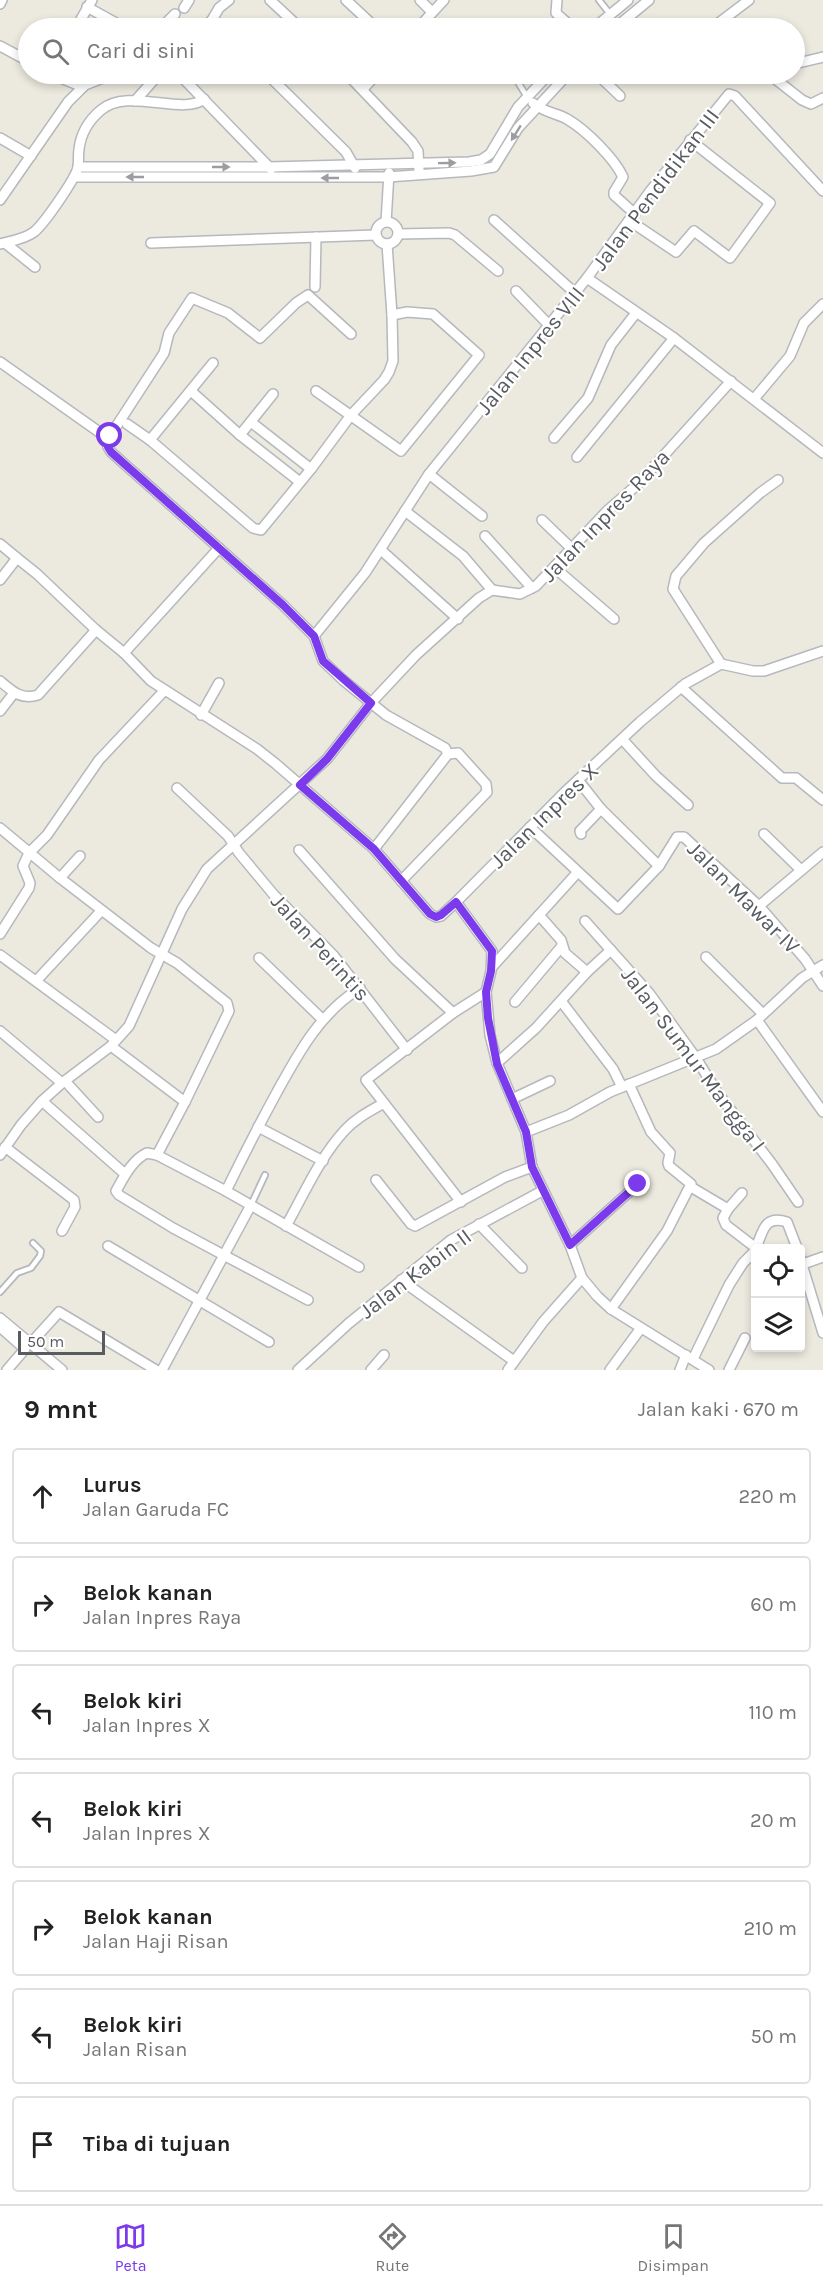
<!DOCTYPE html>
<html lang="id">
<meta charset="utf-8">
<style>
:root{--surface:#fff;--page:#f6f6f6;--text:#222;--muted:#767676;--line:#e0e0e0;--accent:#7c3aed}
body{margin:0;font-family:Karla,sans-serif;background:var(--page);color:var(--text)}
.controls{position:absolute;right:18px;bottom:18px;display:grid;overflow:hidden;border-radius:6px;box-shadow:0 3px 9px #0003}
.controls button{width:54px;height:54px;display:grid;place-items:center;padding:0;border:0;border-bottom:2px solid var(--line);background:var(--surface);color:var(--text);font:30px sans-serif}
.scale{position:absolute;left:18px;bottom:15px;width:87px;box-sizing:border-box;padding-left:6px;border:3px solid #585c61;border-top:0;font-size:16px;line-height:21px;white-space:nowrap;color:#585c61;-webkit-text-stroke:4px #fff;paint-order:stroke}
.stop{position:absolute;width:18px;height:18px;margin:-14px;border:4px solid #7c3aed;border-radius:50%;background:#fff}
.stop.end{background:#7c3aed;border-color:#fff;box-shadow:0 2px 6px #0008}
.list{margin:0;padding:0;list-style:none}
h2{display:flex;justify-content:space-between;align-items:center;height:78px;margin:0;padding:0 24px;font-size:26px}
h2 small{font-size:20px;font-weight:400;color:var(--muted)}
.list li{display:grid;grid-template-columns:39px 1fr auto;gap:18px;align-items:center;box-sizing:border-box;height:96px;margin:0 12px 12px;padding:0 12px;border:2px solid var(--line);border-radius:6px}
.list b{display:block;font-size:22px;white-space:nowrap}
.list p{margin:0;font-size:20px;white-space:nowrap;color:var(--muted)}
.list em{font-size:20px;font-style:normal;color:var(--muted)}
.icon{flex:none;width:33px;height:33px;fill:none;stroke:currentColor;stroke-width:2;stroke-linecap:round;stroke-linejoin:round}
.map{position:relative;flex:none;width:823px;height:1370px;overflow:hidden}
.search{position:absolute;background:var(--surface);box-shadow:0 3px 9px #0003;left:18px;right:18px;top:18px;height:66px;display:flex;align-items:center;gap:15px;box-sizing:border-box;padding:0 21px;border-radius:33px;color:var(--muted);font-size:22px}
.sheet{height:834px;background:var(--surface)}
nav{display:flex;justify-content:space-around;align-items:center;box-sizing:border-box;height:84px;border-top:2px solid var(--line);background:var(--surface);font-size:16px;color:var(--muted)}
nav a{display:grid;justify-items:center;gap:3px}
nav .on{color:var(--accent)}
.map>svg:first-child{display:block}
</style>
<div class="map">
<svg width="823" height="1370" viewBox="0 0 823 1370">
<rect width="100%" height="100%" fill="#ece9df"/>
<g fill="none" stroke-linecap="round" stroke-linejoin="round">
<!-- service casing -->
<g stroke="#b5b8bd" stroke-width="8">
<g id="service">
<polyline points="599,0 610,14"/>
<polyline points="513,74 527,97"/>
<polyline points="251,1205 265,1175"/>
<polyline points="0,1292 17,1273 31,1268 40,1256 41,1251 33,1243"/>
</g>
</g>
<!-- minor casing -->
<g stroke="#b5b8bd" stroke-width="12">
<g id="minor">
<polyline points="270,0 300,28"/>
<polyline points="346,0 376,28"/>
<polyline points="420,0 432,12"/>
<polyline points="557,0 556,13 573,28"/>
<polyline points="0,4 2,0"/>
<polyline points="87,7 125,28"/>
<polyline points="184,8 189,0"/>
<polyline points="212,20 219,8 229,0"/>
<polyline points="76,28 92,0"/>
<polyline points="161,28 175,14"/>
<polyline points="203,28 212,20 221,28"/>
<polyline points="418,28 444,0"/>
<polyline points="594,28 628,0"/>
<polyline points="615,28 649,0"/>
<polyline points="712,28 749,0"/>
<polyline points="0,46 28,61"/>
<polyline points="794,64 823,57"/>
<polyline points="51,74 83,87"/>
<polyline points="179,74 271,169"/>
<polyline points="267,74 346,152 355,168"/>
<polyline points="347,74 412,142 418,151 419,170"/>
<polyline points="597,74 620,96"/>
<polyline points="769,74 802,100 811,104 823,98"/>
<polyline points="363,89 377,74"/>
<polyline points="135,101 159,74"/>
<path d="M533,103c10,9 23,10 34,16 19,11 47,39 56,58l-9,15v3l21,19"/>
<polyline points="0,138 31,156"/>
<polyline points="78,167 268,167 469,162 481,160 490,154 518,107 549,74"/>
<polyline points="74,177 388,177 471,171 494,167 518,128 568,74"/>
<polyline points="0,200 68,102 85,85 113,74"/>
<polyline points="494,220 575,293"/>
<polyline points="630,221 676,252 694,231 730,258 770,203 690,140"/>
<polyline points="386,222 389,173"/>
<circle cx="387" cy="233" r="11"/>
<polyline points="398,234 449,233 455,235 498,271"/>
<polyline points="5,243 35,267"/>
<polyline points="151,243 376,235"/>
<path d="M0,244c11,-3 25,-5 34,-12 10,-8 42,-54 44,-65 1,-6 0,-12 1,-18 2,-16 10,-29 22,-39 27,-23 82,6 103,-11"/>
<polyline points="587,278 674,338 823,453"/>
<polyline points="315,287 316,237"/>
<polyline points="516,291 549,325"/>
<polyline points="351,334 308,295 296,303 260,338 228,313 192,298 169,333 164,353 110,436 108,447 111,452 283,605 314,636 323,661 343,680 386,715 445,748 448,754"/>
<polyline points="0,362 109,439"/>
<polyline points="213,363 150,440 253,528 261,530 311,469 351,415 384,380 389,372 393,361 392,315 387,244"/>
<polyline points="191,391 240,435 300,482"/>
<polyline points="316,391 401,451 479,355 433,314 407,312 392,315"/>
<polyline points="754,399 790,356 804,323 823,304"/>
<polyline points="251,422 311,469"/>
<polyline points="127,424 150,440"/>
<polyline points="240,435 273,394"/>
<polyline points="554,438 588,398 611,345 636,313"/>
<polyline points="577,457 674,338"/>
<polyline points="429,474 482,516"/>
<polyline points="405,511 463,556 492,590"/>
<polyline points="542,520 571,548"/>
<polyline points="485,536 532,588"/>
<polyline points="0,544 17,558"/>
<polyline points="381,550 458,619"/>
<polyline points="555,568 614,619"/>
<polyline points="0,580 17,558 37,574 96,630 124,653 151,681 257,749 276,764 374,849 430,914 436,917 441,916 456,902 565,792 640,722 685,684 721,664 753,671 764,671 823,651"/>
<polyline points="314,636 365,573 429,474 587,278 651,190 729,94 735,96 823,191"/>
<polyline points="124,653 219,548"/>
<polyline points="721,664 673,589 676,576 704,543 760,493 778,480"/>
<path d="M0,681c13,11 21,19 38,14l58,-65"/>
<polyline points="681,687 782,778 796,778 823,800"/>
<polyline points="0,711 14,693"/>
<polyline points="201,715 219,683"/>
<polyline points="622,739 656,776 688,805"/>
<polyline points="578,780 601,809 659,866"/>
<polyline points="177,788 228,836 239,853 274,895 334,956 407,1050"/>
<polyline points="530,827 618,909 659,866 677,837 684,837 759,906 805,959 823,986"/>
<polyline points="0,828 60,878"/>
<polyline points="581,834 580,831 601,809"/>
<polyline points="764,834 801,870"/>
<polyline points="374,849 448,754"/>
<polyline points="299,850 395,959 453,1013"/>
<polyline points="80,856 60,878 151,948 177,963 227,1003 229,1011 185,1102 157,1155"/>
<polyline points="577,873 539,915 561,940 565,953 587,972"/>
<polyline points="401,881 487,792 486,784 458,753 448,754"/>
<polyline points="456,902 492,951 491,971 486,992 490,1035 497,1063 526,1132 532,1167 570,1245 582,1278 597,1296 611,1309 709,1370"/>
<polyline points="759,906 823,852"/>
<polyline points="585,921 649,993 696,1058 717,1092 772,1164 798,1202"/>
<polyline points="0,934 29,888 30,883 23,866 29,853 47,835 99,760 164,691"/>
<polyline points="0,955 116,1040"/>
<polyline points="706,957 763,1014"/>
<polyline points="259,958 322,1019"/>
<polyline points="492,967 539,915"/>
<polyline points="37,980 101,911"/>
<polyline points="561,1001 613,1069 622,1087"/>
<polyline points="515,1002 562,946"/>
<polyline points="757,1020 823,1112"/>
<polyline points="0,1031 62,1083"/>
<polyline points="111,1046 185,1102"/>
<polyline points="497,1063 536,1028 587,972 611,950"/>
<polyline points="65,1081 98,1117"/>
<polyline points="512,1099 550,1081"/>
<polyline points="42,1101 125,1174"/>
<polyline points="258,1127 323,1161"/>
<polyline points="526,1132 569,1115 610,1092 716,1049 757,1020 802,978 823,965"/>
<polyline points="5,1147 74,1200 75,1207 62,1231"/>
<polyline points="0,1155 21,1125 42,1101 62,1083 111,1046 129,1026 182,909 207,869 327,759 371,703 416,655 479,598 492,590 520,594 536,586 607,511 638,484 731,381"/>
<polyline points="376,1180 411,1224 415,1226 505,1177 532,1167"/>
<polyline points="691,1187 728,1209 723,1218 726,1225 756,1248"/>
<path d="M226,1191c16,-33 33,-66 51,-99 22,-40 43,-79 83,-104"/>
<polyline points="461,1202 366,1080 453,1013 486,992"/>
<polyline points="728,1209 742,1193"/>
<polyline points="479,1224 522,1268"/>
<path d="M286,1226c18,-32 34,-69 59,-96 11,-12 25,-19 39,-27"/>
<polyline points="570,1245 638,1184"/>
<polyline points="108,1246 269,1342"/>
<path d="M756,1248c7,-17 8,-33 31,-26l10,26"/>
<polyline points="800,1258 823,1333"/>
<polyline points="803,1264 823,1257"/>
<polyline points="401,1280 514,1361"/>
<path d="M308,1300l-135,-72 -54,-33 -3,-4c8,-14 16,-31 31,-38l10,2 69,36 133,76"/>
<polyline points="611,1309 667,1231 691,1184 669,1166 668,1163 670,1153 651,1132 629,1084"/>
<polyline points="0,1318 62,1370"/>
<polyline points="0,1327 25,1349 7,1370"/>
<polyline points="31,1343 59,1312 156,1370"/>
<polyline points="693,1359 729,1285 743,1263 756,1250"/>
<polyline points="162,1370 251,1205"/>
<polyline points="298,1370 348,1324 451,1240 542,1191"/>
<polyline points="371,1370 384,1355"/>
<polyline points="508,1370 543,1322 582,1278"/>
<polyline points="610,1370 641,1328"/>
<polyline points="680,1370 686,1355"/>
<polyline points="729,1370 745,1338"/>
</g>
</g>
<!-- service -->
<use href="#service" stroke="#fff" stroke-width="4.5"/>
<!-- minor -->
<use href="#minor" stroke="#fff" stroke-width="9"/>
</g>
<!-- one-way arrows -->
<defs><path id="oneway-solid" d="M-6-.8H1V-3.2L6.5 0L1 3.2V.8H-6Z" transform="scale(1.5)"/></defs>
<g fill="#9b9da0">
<use href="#oneway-solid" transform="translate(516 133) rotate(122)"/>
<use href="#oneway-solid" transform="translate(447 163) rotate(-1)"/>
<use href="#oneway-solid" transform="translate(221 167)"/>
<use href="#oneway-solid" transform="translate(135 177) rotate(-180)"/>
<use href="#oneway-solid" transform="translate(330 178) rotate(180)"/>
</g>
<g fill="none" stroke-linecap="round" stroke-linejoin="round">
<!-- route -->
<polyline stroke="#7c3aed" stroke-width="8" points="110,436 108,447 111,452 283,605 314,636 323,661 371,703 327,759 300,785 374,849 430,914 436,917 441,915 456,902 492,951 491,971 486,992 488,1018 497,1064 526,1132 532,1167 570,1245 638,1184"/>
</g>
<g text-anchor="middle" stroke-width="4.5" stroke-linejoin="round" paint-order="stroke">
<!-- street labels -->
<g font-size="22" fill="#585c61" stroke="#fff">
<text transform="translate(655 189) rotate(-53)" y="8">Jalan Pendidikan III</text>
<text transform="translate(530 350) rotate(-51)" y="8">Jalan Inpres VIII</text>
<text transform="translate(605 515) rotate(-46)" y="8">Jalan Inpres Raya</text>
<text transform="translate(544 815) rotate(-44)" y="8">Jalan Inpres X</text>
<text transform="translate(744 897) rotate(45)" y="8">Jalan Mawar IV</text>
<text transform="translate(321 947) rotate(48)" y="8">Jalan Perintis</text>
<text transform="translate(694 1059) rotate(53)" y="8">Jalan Sumur Mangga I</text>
<text transform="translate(415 1273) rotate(-37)" y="8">Jalan Kabin II</text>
</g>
</g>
</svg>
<div class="controls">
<button><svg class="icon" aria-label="locate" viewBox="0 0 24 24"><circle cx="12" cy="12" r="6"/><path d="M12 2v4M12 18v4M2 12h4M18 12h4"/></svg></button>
<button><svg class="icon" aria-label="layers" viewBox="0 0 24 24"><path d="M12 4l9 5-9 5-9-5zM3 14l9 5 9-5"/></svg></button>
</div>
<div class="scale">50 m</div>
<div class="stop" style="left:110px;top:436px"></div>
<div class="stop end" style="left:638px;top:1184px"></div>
<div class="search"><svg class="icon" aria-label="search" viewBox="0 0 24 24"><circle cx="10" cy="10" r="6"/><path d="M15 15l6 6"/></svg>Cari di sini</div>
</div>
<section class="sheet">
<h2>9 mnt<small>Jalan kaki · 670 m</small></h2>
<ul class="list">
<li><svg class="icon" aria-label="ahead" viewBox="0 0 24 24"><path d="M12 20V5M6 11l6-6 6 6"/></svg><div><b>Lurus</b><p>Jalan Garuda FC</p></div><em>220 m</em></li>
<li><svg class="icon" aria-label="right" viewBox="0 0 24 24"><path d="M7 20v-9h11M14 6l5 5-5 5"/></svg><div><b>Belok kanan</b><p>Jalan Inpres Raya</p></div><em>60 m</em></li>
<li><svg class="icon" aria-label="left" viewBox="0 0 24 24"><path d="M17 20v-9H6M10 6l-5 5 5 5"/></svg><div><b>Belok kiri</b><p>Jalan Inpres X</p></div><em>110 m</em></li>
<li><svg class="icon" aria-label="left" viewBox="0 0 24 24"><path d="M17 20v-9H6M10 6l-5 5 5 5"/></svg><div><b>Belok kiri</b><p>Jalan Inpres X</p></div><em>20 m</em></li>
<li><svg class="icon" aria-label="right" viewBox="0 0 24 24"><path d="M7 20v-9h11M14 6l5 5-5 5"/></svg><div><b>Belok kanan</b><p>Jalan Haji Risan</p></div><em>210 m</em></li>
<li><svg class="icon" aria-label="left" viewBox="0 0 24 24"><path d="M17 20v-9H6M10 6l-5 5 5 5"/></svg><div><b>Belok kiri</b><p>Jalan Risan</p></div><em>50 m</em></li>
<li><svg class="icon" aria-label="arrive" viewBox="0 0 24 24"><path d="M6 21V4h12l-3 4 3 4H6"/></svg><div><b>Tiba di tujuan</b></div></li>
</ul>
</section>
<nav>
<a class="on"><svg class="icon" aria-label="map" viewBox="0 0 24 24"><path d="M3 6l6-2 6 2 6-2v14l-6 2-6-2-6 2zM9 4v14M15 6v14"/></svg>Peta</a>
<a><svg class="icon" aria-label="directions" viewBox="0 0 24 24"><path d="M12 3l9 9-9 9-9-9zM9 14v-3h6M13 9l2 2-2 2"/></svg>Rute</a>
<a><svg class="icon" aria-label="saved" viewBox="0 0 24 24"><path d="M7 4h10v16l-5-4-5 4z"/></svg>Disimpan</a>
</nav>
